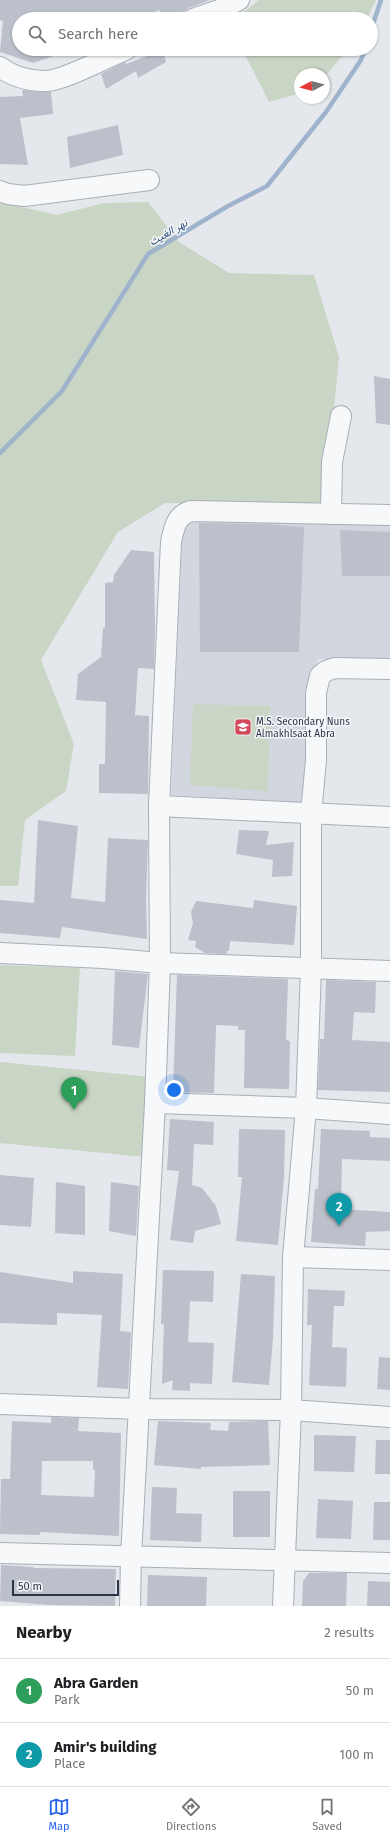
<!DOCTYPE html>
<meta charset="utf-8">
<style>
:root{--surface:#fff;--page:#f2f2f2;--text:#202124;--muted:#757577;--line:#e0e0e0;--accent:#2563eb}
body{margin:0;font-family:"Fira Sans",Vazirmatn,sans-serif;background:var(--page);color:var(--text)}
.compass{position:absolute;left:294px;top:68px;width:36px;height:36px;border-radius:50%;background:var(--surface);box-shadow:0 1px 3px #0004;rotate:263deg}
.scale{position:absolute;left:12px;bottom:10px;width:107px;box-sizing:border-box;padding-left:4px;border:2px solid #2b3445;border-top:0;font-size:11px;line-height:14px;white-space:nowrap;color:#2b3445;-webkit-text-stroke:3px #f4f6f9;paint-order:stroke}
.you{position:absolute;left:174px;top:1090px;width:14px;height:14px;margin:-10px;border:3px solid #fff;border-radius:50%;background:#1a73e8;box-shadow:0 0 0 6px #1a73e833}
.badge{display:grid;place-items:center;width:26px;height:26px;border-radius:50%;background:var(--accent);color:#fff;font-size:13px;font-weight:700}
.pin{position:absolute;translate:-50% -33px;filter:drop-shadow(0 1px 2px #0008)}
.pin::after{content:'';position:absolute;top:21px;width:14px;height:12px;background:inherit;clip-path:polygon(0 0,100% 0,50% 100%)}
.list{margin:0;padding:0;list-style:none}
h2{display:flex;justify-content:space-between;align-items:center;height:52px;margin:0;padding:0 16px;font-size:17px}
h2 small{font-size:13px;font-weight:400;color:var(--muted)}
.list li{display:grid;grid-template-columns:26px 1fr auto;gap:12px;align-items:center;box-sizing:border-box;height:64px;padding:0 16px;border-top:1px solid var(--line)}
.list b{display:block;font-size:15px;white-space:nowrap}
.list p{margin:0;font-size:13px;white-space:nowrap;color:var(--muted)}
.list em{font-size:13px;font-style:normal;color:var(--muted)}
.icon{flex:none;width:22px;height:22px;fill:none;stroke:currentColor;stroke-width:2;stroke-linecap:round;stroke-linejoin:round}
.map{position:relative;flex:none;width:390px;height:1606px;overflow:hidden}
.search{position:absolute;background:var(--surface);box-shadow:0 1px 3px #0004;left:12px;right:12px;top:12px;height:44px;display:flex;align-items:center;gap:10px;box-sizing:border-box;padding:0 14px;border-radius:22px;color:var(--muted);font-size:15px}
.sheet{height:180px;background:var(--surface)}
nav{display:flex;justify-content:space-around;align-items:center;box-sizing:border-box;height:56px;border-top:1px solid var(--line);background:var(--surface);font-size:11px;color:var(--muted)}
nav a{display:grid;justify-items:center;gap:2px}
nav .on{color:var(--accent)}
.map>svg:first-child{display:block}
</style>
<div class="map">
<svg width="390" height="1606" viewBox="0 0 390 1606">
<rect width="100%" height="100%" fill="#e4e7ec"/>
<!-- built -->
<polygon fill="#d2d6de" points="183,521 390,525 390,660 318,659 304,803 171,795"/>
<!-- green -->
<g fill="#c9d6c5">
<polygon points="259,0 376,0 367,19 235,19"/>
<polygon points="242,49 348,49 324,78 324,74 300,74 300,93 269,102"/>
<polygon points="0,202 57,215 104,203 148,202 179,242 229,273 314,275 339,357 325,507 165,503 118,532 41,660 74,744 66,791 25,820 18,886 0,886"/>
<polygon points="193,704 270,706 268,791 190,785"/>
<polygon points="0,965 80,968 75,1056 0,1053"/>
<polygon points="0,1062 151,1077 145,1157 0,1143"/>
</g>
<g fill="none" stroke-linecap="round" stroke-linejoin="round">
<!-- stream -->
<g stroke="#9fb4cc" stroke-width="4.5">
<polyline points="371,30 381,0"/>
<polyline points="0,453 62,391 148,254 228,206 267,186 326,112 361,60 365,49"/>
</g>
</g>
<!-- building -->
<g fill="#bbc0ca" fill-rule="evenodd">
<polygon points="0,0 210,0 189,8 171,19 163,19 159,10 138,19 19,19 19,49 68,49 68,51 33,63 0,52 3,21 0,20"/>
<polygon points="163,50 166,62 138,78 136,71 106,89 101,74 125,62 126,64"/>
<polygon points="22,90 51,92 53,114 20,118 28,165 0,164 0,97 23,96"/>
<polygon points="118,125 123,155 70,168 67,137"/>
<polygon points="374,376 390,379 390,425 376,423"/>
<polygon points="199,523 264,524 304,527 299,652 200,652"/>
<polygon points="340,530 390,532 390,576 342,576"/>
<polygon points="131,550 154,552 155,631 154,669 138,668 135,715 149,716 148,794 99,793 99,764 105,764 106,702 76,700 78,674 101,657 103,628 105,628 105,583 113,582 114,575"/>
<polygon points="38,820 78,826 71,898 105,902 108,838 148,840 146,899 147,939 62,927 60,938 0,933 0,900 34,903"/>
<polygon points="239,830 269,831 266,845 294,842 292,876 272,877 273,860 236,854"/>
<polygon points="254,900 297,906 294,945 230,941 229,951 227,951 226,954 205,953 195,947 196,941 188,940 193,923 191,912 196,901 253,908"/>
<polygon points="115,971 148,974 139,1048 112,1045"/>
<polygon points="177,975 288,979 286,1040 290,1041 289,1089 244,1088 245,1030 238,1030 238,1026 216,1025 214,1093 173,1092"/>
<polygon points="326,980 376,982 375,1013 354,1012 352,1040 390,1042 390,1092 318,1090 320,1039 324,1039"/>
<polygon points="170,1119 214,1122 213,1145 194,1144 192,1185 202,1188 216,1206 221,1224 195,1231 193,1243 170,1240 179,1171 167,1170"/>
<polygon points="239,1129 285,1130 284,1177 278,1245 236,1241 242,1177 238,1177"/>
<polygon points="321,1129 370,1131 370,1137 390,1138 390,1161 342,1159 341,1209 390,1212 390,1231 366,1232 365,1246 311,1242 315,1189 318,1189"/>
<polygon points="0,1175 34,1178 31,1227 0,1225"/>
<polygon points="56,1182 85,1186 85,1235 55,1233"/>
<polygon points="111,1182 139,1186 136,1236 109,1231"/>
<polygon points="163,1270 214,1271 213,1302 190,1301 188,1342 214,1343 212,1384 190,1383 190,1391 172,1390 173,1380 162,1384 164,1324 161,1324"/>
<polygon points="73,1271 123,1274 120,1331 131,1332 128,1389 97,1387 102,1315 57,1313 57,1325 0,1323 0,1272 73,1283"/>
<polygon points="241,1274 275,1276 273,1338 269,1385 232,1382"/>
<polygon points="308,1289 345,1291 344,1306 334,1306 332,1347 347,1348 346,1387 309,1385 312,1325 307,1325"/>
<polygon points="379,1357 390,1358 390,1390 377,1389"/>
<path d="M51,1417l28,1 -1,13 43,2 -2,103 -79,-4v3l-40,-1 1,-55h9l2,-58 39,2zM42,1461h51v9h2l-1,27 -53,-2z"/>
<polygon points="158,1421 211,1423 210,1430 228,1431 229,1422 268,1421 270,1465 201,1467 201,1469 154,1465"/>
<polygon points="314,1435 356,1436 354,1472 314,1471"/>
<polygon points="376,1440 390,1440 390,1474 375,1474"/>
<polygon points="152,1487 177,1488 176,1513 202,1514 201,1542 150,1540"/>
<rect x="233" y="1491" width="37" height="46"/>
<polygon points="318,1499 353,1501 351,1539 316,1538"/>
<polygon points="374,1502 390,1502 390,1540 373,1540"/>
<polygon points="1,1565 33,1567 33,1568 116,1569 115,1606 49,1605 0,1601"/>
<polygon points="309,1573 347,1573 346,1606 302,1606 303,1581"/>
<polygon points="148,1575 207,1577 206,1606 147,1606"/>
<polygon points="368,1581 390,1582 390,1606 367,1606"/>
</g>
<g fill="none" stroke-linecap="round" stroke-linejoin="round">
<!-- minor casing -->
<g stroke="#a9aeb7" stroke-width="22">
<g id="minor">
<polyline points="193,19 222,9 239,0"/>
<path d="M0,67c13,10 30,14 47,14 18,-1 61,-24 80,-32"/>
<polyline points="0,191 8,194 24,196 149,180"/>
<polyline points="331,514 332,462 341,416"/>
<polyline points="159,806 390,817"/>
<polyline points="0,953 103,958 160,963 390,971"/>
<polyline points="155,1103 306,1108 390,1114"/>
<polyline points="293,1257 390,1260"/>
<polyline points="0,1404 139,1409 291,1410 390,1417"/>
<polyline points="0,1553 390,1563"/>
<path d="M130,1606l1,-49 24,-454 5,-140 -1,-157 12,-264c3,-14 5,-27 20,-31l199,4"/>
<polyline points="283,1606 291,1410 293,1257 306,1108 311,967 311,814 316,760 316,693 320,676 326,671 335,668 390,669"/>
</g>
</g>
<!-- minor -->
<use href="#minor" stroke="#f7f8fa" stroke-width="20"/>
</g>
<!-- icons -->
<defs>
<g id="school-square" transform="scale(0.9)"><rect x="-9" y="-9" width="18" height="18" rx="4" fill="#d1495b" stroke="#f4f6f9"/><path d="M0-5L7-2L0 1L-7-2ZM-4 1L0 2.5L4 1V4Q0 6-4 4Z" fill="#fff"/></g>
</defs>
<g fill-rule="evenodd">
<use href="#school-square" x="243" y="727"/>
</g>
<g text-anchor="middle" stroke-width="3" stroke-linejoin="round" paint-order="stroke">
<!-- poi labels -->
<g font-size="10" fill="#2b3445" stroke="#f4f6f9" text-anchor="start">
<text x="256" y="725">M.S. Secondary Nuns<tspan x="256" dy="12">Almakhlsaat Abra</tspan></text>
</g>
<!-- water labels -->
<g font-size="11" font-style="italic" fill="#34527a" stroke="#f4f6f9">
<text transform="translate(168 232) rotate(-30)" y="4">نهر الغيث</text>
</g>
</g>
</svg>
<svg class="compass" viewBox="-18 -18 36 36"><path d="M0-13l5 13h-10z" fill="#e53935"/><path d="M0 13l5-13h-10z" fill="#757577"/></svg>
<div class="scale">50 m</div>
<div class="you"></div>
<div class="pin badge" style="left:74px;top:1110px;background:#2e9e5b">1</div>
<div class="pin badge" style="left:339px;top:1226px;background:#0f9aa8">2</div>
<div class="search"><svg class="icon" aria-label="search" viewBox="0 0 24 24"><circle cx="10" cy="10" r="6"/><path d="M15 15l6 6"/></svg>Search here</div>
</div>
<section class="sheet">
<h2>Nearby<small>2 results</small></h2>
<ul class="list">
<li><span class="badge" style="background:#2e9e5b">1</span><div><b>Abra Garden</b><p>Park</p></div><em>50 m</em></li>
<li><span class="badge" style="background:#0f9aa8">2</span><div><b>Amir's building</b><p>Place</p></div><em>100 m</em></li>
</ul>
</section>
<nav>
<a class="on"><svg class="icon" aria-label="map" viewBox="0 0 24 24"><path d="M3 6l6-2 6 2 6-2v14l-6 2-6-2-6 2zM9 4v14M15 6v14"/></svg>Map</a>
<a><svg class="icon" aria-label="directions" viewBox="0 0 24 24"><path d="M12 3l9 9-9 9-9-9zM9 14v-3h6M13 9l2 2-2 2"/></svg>Directions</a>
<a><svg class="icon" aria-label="saved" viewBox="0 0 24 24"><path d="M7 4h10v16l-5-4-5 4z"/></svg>Saved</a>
</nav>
